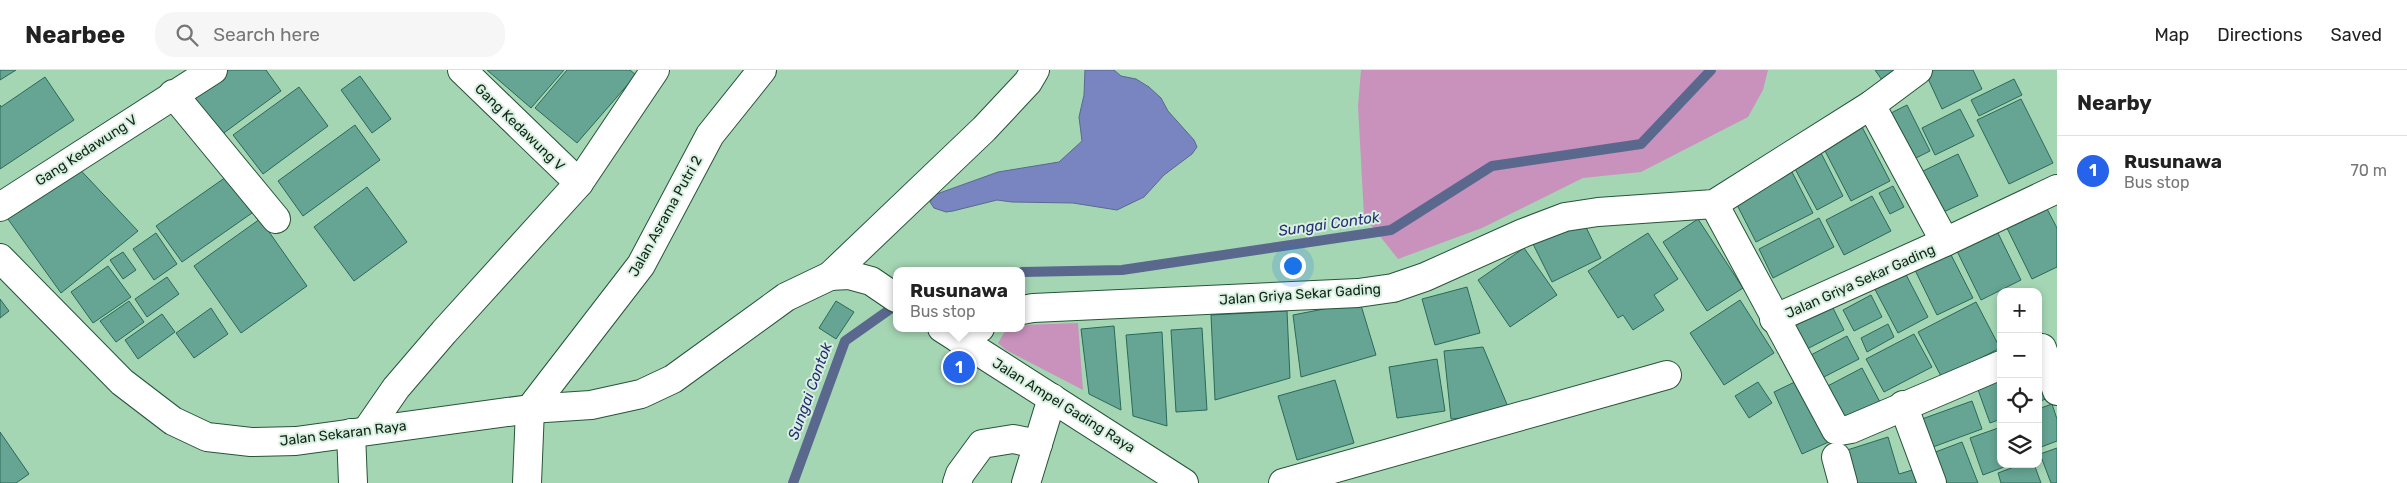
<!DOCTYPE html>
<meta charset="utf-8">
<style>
:root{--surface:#fff;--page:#f6f6f6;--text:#222;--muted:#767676;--line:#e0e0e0;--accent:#2563eb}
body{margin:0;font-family:Rubik,sans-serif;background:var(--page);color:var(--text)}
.controls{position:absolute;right:15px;bottom:15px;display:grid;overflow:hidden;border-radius:10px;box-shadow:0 2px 8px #0003}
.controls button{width:45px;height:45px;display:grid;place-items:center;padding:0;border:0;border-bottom:1px solid var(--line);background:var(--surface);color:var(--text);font:25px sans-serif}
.you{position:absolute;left:1292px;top:195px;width:18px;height:18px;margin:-12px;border:4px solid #fff;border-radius:50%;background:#1a73e8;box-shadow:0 0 0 8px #1a73e833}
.badge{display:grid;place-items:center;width:32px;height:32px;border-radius:50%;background:var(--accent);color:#fff;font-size:16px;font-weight:700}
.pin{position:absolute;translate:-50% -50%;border:2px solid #fff;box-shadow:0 1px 5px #0006}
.popup{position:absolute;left:893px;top:197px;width:132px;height:65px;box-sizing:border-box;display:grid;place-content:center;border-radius:10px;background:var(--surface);filter:drop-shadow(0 1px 4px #0005);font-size:16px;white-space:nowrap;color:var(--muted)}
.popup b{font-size:19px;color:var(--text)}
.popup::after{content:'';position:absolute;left:50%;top:100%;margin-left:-10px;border:10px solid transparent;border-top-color:var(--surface)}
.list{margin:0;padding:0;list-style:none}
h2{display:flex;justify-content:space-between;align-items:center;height:65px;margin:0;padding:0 20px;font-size:21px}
h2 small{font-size:16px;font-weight:400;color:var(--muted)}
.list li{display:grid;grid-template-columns:32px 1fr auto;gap:15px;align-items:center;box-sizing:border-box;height:70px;padding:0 20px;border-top:1px solid var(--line)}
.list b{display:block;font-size:19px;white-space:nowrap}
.list p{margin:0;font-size:16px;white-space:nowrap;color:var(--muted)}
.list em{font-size:16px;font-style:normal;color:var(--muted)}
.icon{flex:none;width:28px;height:28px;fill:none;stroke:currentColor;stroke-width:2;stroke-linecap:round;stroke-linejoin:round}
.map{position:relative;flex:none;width:2057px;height:413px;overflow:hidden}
header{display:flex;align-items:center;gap:30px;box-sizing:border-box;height:70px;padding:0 25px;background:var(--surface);border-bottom:1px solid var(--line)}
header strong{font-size:24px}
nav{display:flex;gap:28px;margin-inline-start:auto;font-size:18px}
.search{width:350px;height:45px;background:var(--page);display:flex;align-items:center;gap:12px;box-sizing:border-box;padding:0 18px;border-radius:20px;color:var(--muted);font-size:19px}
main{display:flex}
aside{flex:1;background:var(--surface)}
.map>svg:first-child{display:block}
</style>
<header>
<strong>Nearbee</strong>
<div class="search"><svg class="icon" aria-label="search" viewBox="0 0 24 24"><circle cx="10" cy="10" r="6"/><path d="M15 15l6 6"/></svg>Search here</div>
<nav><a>Map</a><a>Directions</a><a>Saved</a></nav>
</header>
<main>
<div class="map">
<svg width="2057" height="413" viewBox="0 0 2057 413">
<rect width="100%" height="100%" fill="#a5d6b4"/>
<!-- green -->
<g fill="#c892bc">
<polygon points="1361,0 1768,0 1763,20 1748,47 1641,102 1583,108 1482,158 1398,189 1364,146 1358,36"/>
<polygon points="1078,253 1083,320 1006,280 998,273 1007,258 1022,258 1022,255"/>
</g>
<!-- water -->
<polygon fill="#7985c0" stroke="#5a688e" points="1085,0 1114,0 1121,6 1136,9 1149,17 1161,28 1168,41 1194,70 1197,77 1192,84 1164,105 1144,127 1117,140 1073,133 1012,132 997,130 953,141 946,142 934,138 930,132 934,125 998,102 1059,92 1082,71 1079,47 1084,25"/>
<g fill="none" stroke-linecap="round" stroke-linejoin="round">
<!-- stream -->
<g stroke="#5a688e" stroke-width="10">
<polyline points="1022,202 1122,200 1391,160 1492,96 1641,74 1711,0"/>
<polyline points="793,413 845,271 896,235"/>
</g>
</g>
<!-- building -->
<g fill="#66a493" stroke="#2a6959">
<polygon points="0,0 16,0 0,10"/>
<polygon points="225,0 266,0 281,21 217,68 188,27"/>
<polygon points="487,0 564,0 531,38"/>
<polygon points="567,0 630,0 636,5 577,73 535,38"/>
<polygon points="1875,0 1897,0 1882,10"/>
<polygon points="1924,0 1973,0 1982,19 1942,39"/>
<polygon points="360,6 391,49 372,63 341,20"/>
<polygon points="45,7 74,50 0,99 0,35 1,37"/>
<polygon points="2014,9 2022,25 1979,46 1971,30"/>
<polygon points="299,17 328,56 263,104 233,65"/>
<polygon points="2021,29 2053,93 2009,114 1977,50"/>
<polygon points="1907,35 1930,81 1908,92 1885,46"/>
<polygon points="1960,39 1974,66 1935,85 1922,58"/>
<polygon points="355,55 380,90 303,146 278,111"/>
<polygon points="1861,55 1890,111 1851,131 1822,75"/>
<polygon points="1821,83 1843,126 1817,140 1794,97"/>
<polygon points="1958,84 1978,126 1937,145 1917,104"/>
<polygon points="70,89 138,161 61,223 0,138"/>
<polygon points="1792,102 1813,143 1756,172 1735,131"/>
<polygon points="226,107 252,143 182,192 156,156"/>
<polygon points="1893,116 1904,137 1890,144 1879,123"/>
<polygon points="367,117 407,172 354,211 314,157"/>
<polygon points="1872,126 1891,161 1844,185 1826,150"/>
<polygon points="2044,133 2057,158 2057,197 2032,209 2004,152"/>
<polygon points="1819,148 1834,177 1773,208 1759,179"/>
<polygon points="260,149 307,216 241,263 194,196"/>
<polygon points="1582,149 1601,188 1552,212 1533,174"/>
<polygon points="1698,149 1743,218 1707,241 1663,172"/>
<polygon points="1995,157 2021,210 1981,230 1955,177"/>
<polygon points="156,163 177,194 154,210 133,179"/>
<polygon points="1648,163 1678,209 1654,225 1664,240 1633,260 1623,245 1618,248 1588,201"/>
<polygon points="1947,177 1973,228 1937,245 1912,194"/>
<polygon points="1524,178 1557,225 1510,257 1478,210"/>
<polygon points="123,182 136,200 123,209 110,190"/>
<polygon points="1901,195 1928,247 1898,263 1870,210"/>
<polygon points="108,196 131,227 93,253 71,222"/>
<polygon points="167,207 179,224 147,247 135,229"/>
<polygon points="1467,217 1480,263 1435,275 1422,229"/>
<polygon points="1871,225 1882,247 1854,261 1843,240"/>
<polygon points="0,229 9,241 0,248"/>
<polygon points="1740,230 1774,283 1724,315 1690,263"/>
<polygon points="1829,230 1844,260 1807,279 1791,249"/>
<polygon points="129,231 144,252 116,272 100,251"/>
<polygon points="836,231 854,242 836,269 819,258"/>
<polygon points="1360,232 1376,285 1301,307 1293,245"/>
<polygon points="1976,232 2000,278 1942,308 1918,262"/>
<polygon points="211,238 228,264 194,288 176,263"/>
<polygon points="1287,241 1290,308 1215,330 1211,245"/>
<polygon points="162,244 175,262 138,289 125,270"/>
<polygon points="1888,254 1894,267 1867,282 1861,268"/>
<polygon points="1114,256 1121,340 1089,324 1081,259"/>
<polygon points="1202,258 1207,340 1176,342 1171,260"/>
<polygon points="1162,262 1167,356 1133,346 1126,265"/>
<polygon points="1914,264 1932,297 1884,322 1866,289"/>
<polygon points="1847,266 1859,289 1820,309 1809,286"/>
<polygon points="1483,277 1511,344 1451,349 1444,281"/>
<polygon points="1437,289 1445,341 1397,348 1389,297"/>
<polygon points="1862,298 1881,334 1838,356 1820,320"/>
<polygon points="2038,298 2051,327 2038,332"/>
<polygon points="1803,308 1831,371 1802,384 1774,322"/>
<polygon points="2001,308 2001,349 1990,353 1977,317"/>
<polygon points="1335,310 1354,373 1297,390 1278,326"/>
<polygon points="1758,312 1772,333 1749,348 1735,326"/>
<polygon points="1972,331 1982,359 1933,377 1922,349"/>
<polygon points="2052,334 2057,349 2057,371 2041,377 2038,368 2038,339"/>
<polygon points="2001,357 2001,394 2012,394 1983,405 1970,368"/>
<polygon points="0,362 29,404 16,413 0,413"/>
<polygon points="1888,367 1899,404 1919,398 1924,413 1854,413 1844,381"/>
<polygon points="1962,372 1978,413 1941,413 1930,384"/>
<polygon points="2057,378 2057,413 2051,413 2040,384"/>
<polygon points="2022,394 2034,394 2041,413 2001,413 1998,403"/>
</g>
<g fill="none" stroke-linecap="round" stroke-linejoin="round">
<!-- minor casing -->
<g stroke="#265437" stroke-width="30">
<g id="minor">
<polyline points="462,0 579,113"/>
<polyline points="173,24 276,149"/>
<polyline points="1871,35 1945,172"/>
<polyline points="1714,134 1836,360 1840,361 1851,359 2001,295"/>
<polyline points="0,137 213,0"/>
<polyline points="830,206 984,59 1028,12 1035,0"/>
<polyline points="1022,240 1033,238 1358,223 1393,218 1425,207 1523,163 1565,147 1598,142 1714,134 1871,35 1918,0"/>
<polyline points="1774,249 1945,172 2057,119"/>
<polyline points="960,270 980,258"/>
<polyline points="2042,278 2057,321"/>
<polyline points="1903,335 1932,413"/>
<polyline points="530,339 641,195 710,65 762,0"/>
<polyline points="367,360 396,318 444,262 579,113 655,0"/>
<polyline points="351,363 353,413"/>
<polyline points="1836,387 1843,413"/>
<polyline points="957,413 960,404 982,374 1013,369 1038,374"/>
<polyline points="1026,413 1052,328"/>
<polyline points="1283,413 1667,305"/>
</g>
</g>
<!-- major casing -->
<g stroke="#265437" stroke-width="30">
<g id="major">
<polyline points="0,188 122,312 173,351 207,367 251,372 296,371 530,339 591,335 641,324 673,309 786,227 830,206 849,205 871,211 896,228"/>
<polyline points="942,258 1184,413"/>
<polyline points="527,413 530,339"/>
</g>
</g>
<!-- minor -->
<use href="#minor" stroke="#fff" stroke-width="28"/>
<!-- major -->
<use href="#major" stroke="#fff" stroke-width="28"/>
</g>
<g text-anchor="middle" stroke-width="4" stroke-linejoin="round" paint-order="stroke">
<!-- street labels -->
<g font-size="14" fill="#112418" stroke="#d8f0df">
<text transform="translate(520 57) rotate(44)" y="5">Gang Kedawung V</text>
<text transform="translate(86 80) rotate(-33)" y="5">Gang Kedawung V</text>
<text transform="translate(665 146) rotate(-61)" y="5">Jalan Asrama Putri 2</text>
<text transform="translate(1860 211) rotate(-24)" y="5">Jalan Griya Sekar Gading</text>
<text transform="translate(1300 224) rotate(-4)" y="5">Jalan Griya Sekar Gading</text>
<text transform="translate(1064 335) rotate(32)" y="5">Jalan Ampel Gading Raya</text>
<text transform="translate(343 363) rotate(-7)" y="5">Jalan Sekaran Raya</text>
</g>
<!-- water labels -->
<g font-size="15" font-style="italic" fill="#292f76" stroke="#d8f0df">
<text transform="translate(1329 154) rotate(-8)" y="5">Sungai Contok</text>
<text transform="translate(810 321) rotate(-70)" y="5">Sungai Contok</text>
</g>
</g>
</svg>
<div class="controls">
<button>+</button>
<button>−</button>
<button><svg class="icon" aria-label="locate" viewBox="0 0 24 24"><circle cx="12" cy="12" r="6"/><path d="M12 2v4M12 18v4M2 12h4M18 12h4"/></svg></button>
<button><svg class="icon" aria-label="layers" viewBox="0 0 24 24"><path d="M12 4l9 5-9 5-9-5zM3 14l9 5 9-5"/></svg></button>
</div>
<div class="you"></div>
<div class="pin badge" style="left:959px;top:297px">1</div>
<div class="popup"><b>Rusunawa</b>Bus stop</div>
</div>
<aside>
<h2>Nearby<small></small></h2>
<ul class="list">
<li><span class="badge">1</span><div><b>Rusunawa</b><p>Bus stop</p></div><em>70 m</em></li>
</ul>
</aside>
</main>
